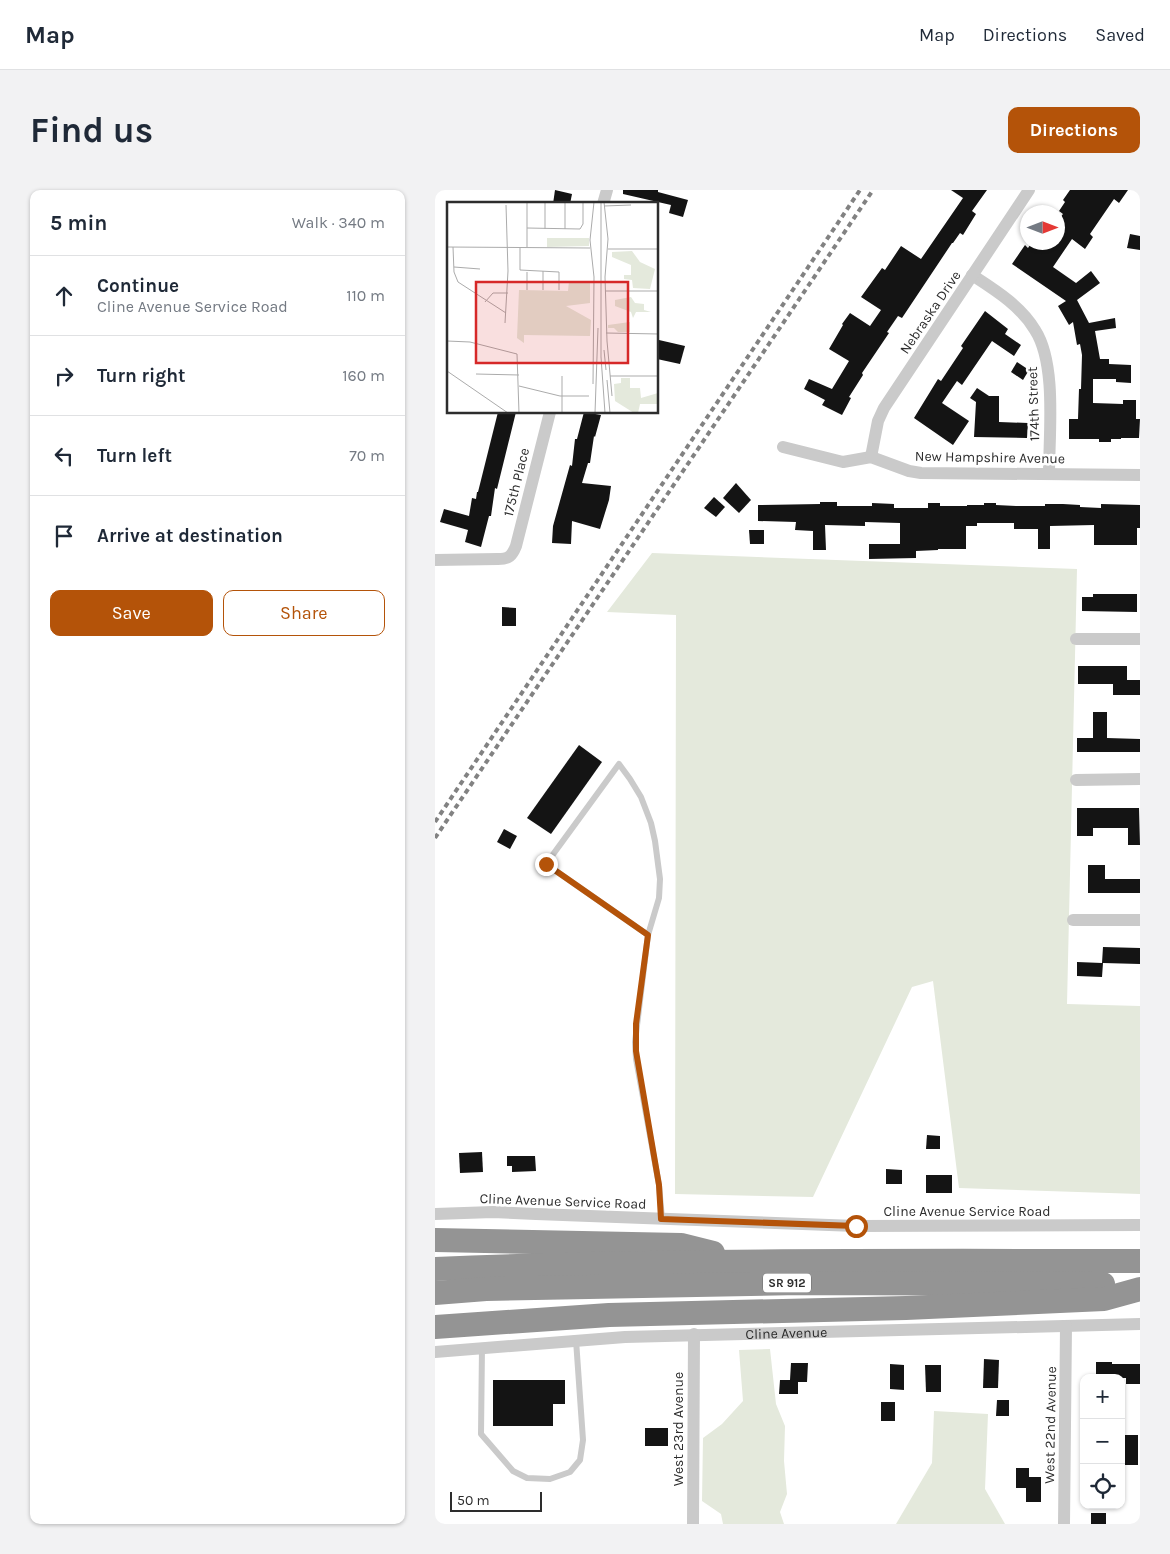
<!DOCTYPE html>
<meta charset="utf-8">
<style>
:root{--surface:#fff;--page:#f2f2f3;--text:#1f2937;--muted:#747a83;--line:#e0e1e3;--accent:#b45309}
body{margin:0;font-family:Karla,sans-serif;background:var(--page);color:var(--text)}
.controls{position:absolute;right:15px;bottom:15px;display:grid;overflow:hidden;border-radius:10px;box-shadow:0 1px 4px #0004}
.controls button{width:45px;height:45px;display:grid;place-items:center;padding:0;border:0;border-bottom:1px solid var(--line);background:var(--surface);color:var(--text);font:25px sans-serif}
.compass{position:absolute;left:585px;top:15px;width:45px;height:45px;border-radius:50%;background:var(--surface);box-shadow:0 1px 4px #0004;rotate:90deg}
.scale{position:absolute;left:15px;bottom:12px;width:92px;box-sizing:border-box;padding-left:5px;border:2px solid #2d2d2d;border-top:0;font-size:14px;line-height:18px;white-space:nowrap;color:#2d2d2d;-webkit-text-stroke:4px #fff;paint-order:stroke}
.stop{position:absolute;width:15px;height:15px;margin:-11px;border:4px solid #b45309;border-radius:50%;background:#fff}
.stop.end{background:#b45309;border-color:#fff;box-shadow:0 1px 5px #0008}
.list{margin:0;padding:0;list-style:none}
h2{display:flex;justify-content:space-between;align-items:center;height:65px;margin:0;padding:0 20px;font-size:21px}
h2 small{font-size:16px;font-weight:400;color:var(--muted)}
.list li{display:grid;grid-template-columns:32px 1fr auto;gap:15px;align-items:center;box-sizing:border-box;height:80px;padding:0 20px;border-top:1px solid var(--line)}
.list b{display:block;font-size:19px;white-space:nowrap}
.list p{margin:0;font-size:16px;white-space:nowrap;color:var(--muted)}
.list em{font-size:16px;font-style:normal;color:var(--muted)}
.actions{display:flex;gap:10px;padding:15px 20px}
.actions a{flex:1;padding:11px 0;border:1px solid var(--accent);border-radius:10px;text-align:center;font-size:18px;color:var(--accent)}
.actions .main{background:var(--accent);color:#fff}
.icon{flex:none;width:28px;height:28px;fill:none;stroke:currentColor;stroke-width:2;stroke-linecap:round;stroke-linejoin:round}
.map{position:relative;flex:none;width:705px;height:1334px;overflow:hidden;border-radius:10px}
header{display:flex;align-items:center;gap:30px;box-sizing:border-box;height:70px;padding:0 25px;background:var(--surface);border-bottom:1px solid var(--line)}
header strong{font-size:24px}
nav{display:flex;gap:28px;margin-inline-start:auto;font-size:18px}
.intro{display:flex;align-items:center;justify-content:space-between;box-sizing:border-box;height:120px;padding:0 30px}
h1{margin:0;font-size:35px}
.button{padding:12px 22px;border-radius:10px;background:var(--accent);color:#fff;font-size:18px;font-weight:700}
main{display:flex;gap:30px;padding:0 30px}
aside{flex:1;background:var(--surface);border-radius:10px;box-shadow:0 1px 4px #0004}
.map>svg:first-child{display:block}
</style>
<header>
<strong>Map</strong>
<nav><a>Map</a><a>Directions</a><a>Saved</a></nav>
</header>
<div class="intro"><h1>Find us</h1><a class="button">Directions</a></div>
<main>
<aside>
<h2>5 min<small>Walk · 340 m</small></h2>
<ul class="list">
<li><svg class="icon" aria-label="ahead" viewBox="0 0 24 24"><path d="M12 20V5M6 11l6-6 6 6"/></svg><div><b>Continue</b><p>Cline Avenue Service Road</p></div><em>110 m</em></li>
<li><svg class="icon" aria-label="right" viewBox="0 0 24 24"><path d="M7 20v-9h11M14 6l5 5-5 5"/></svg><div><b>Turn right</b></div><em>160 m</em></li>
<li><svg class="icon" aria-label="left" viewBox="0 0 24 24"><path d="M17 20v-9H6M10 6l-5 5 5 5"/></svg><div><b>Turn left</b></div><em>70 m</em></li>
<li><svg class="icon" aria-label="arrive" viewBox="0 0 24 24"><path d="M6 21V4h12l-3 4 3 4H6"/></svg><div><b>Arrive at destination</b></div></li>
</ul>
<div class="actions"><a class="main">Save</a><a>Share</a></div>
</aside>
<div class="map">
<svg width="705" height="1334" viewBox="0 0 705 1334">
<rect width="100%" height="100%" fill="#fff"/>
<!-- green -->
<g fill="#e4e9dc">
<polygon points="217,363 642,379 632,814 705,816 705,1004 524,998 498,791 477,797 378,1007 240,1004 241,425 172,422"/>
<polygon points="335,1159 341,1214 350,1236 349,1271 352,1304 345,1322 349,1334 288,1334 286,1324 267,1311 268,1248 287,1234 308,1211 304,1160"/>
<polygon points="499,1221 553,1224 550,1299 570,1334 461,1334 497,1273"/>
</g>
<!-- building -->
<g fill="#141414">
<polygon points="120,0 137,4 135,14 118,14"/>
<polygon points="188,0 223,0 223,2 253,10 248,27 234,23 236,15 188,4"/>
<polygon points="516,0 552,0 537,21 541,24 528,45 525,43 518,53 517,53 467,128 463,126 452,142 454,143 427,183 428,185 414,207 416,208 407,225 387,215 390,210 369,199 374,189 397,199 414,171 394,159 408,135 407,134 415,123 435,136 446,120 426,107 447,78 450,80 466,56 486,69 528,8"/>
<polygon points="635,0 693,0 684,13 679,9 655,44 658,47 650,59 637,49 618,77 641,93 656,81 665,93 642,110 654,133 680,128 681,138 660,141 665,169 674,169 674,174 696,175 696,193 681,192 681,189 658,189 658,213 688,214 688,210 701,210 701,229 705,229 704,248 686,248 686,249 676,249 676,252 664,252 664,249 634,249 634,229 643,229 644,199 646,199 647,165 645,154 642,155 638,132 634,135 623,116 631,111 577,74 590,55 593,58 597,52 622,52 622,31 628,24 624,21 630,12 628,10"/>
<polygon points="695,44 705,46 705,60 692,58"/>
<polygon points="550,121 573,139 570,144 586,155 579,166 557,151 527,195 522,191 507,213 534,231 518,255 479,228 503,189 506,191 528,158 526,156"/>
<polygon points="224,150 250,156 245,174 222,169"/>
<polygon points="582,172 594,180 588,190 576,182"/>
<polygon points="542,198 554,206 564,206 564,232 593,233 592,248 539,247 541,212 535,208"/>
<polygon points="63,222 81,222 62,299 60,298 56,326 54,326 46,357 30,352 33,340 5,332 9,319 34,326 37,308 41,309 42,302 43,302"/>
<polygon points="149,222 166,225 160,247 159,246 155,273 153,273 147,293 176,296 174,310 165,339 137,331 136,354 117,353 118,336 135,275 137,276 140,249 142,249"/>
<polygon points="301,293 316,310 304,323 288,308"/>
<polygon points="279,307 290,317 281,327 269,318"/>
<polygon points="385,312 402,312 402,316 437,316 437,313 459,314 459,318 493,318 493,313 505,313 505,316 532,316 532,315 549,315 549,313 561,313 561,315 581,316 610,316 610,314 628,314 645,315 645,317 666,318 666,314 705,315 705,338 702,338 702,355 659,355 659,335 615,336 615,359 603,359 603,339 579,339 579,333 542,333 542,336 531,336 531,359 503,359 503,360 481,361 481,368 434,369 434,354 465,354 465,333 430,332 430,336 390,335 391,360 378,360 378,341 360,340 361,332 323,331 323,315 385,314"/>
<polygon points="314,340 329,340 329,354 315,354"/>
<polygon points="658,404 702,404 702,422 647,421 647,407 658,407"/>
<polygon points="67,417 81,418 81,436 67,436"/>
<polygon points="643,476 692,476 692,490 705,490 705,505 678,505 678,494 643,494"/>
<polygon points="658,522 672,522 672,548 705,549 705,562 642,562 642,548 658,548"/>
<polygon points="144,555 167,572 116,644 92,628"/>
<polygon points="642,618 704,618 705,655 693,655 693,638 658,638 658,646 642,646"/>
<polygon points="69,639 82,646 75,659 62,652"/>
<polygon points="653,675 670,675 670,689 705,689 705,703 653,703"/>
<polygon points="668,757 705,758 705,774 668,773 667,787 642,786 642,772 667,773"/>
<polygon points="492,945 505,946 505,959 491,959"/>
<polygon points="47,962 48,982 25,983 24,963"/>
<polygon points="72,966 100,966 101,981 77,982 77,976 72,976"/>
<polygon points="451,979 467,980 467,994 451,994"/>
<rect x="491" y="985" width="26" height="18"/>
<polygon points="549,1169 564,1170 563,1198 548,1198"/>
<polygon points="661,1172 677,1172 677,1174 705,1174 705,1194 691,1194 691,1188 661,1188"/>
<polygon points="356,1173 373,1173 372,1192 363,1192 363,1204 344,1204 345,1190 355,1190"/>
<polygon points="455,1174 469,1175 469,1200 455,1199"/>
<polygon points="490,1175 506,1175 506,1202 491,1202"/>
<polygon points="58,1190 130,1190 130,1214 118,1214 118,1236 58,1236"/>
<polygon points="562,1210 574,1210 574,1226 561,1226"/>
<rect x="446" y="1212" width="14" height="19"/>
<rect x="210" y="1238" width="23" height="18"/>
<rect x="686" y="1245" width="17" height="30"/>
<polygon points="581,1278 594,1278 594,1287 606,1287 606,1312 591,1312 591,1298 581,1298"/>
<rect x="656" y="1323" width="15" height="11"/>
</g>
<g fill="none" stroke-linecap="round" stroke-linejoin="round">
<!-- service -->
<g stroke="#cacaca" stroke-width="6">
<polyline points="213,745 111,674 184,574 195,589 206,607 216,633 220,651 225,689 224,708 213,745 200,852 201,869 224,995 227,1029"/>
<polyline points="47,1157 46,1244 78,1281 92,1288 115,1289 135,1282 145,1270 148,1250 141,1150"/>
</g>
<!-- minor -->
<g stroke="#cacaca" stroke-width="12">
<polyline points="168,14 172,0"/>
<path d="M537,85c23,15 49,31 63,55 22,34 14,104 14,144"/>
<polyline points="348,257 408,272 436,267 474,281 486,283 705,285"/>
<polyline points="436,267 443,231 449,218 594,0"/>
<path d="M0,370l63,-1c11,0 14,-3 18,-13l34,-134"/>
<polyline points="641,449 705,449"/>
<polyline points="641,590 705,589"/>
<polyline points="638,730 705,730"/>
<polyline points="0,1024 58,1022 101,1024 421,1036 705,1035"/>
<path id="s1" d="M0,1162l190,-15 515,-13"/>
<polyline points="258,1334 259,1144"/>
<polyline points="629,1334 631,1136"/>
</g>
<!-- motorway -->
<g stroke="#949494" stroke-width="24">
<polyline points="0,1050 246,1055 278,1063"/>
<path d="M0,1079c235,-10 470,-8 705,-8"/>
<polyline points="0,1103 51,1099 365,1093 668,1094"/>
<polyline points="0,1137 174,1125 471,1118 669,1109 705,1099"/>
</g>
<!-- rail -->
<g stroke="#828282" stroke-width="4" stroke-dasharray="5 4" stroke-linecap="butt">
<polyline points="0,632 425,0"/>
<polyline points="0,648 438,0"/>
</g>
</g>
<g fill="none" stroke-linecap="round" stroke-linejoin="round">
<!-- route -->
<polyline stroke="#b45309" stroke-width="6" points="111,674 213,745 201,834 201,861 224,995 226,1029 421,1036"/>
</g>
<g text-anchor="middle" stroke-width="5" stroke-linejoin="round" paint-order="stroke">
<!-- shield labels -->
<rect fill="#fff" stroke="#6c6c6c" stroke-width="1" x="328" y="1083.5" width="48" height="19" rx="4"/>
<g font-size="12" font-weight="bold" fill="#2d2d2d">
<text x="352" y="1097">SR 912</text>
</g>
<!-- street labels -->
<g font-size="14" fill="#2d2d2d" stroke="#fff">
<text transform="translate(495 122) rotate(-56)" y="5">Nebraska Drive</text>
<text transform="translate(598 214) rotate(-92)" y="5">174th Street</text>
<text transform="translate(555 267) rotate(1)" y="5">New Hampshire Avenue</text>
<text transform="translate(81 292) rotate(-76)" y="5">175th Place</text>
<text transform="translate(128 1011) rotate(2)" y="5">Cline Avenue Service Road</text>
<text x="532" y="1026">Cline Avenue Service Road</text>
<text dy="5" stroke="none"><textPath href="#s1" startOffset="352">Cline Avenue</textPath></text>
<text transform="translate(615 1235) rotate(-89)" y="5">West 22nd Avenue</text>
<text transform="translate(243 1239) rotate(-90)" y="5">West 23rd Avenue</text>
</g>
</g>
<!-- overview -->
<g transform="translate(12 12)">
<rect width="211" height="211" fill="#fff"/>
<path d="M100,36h42v8l-42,1zM185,49l8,11 15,7 -5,20 -17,-1 -1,-8 -8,-1v-4h7v-10l-19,-8v-5zM122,79l21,1v21l-24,3 25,14 -1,16 -66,-1v8l-7,-5 2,-48 49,1zM184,95l4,6 9,1v6l7,2h-15l-3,6 -2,-6 -16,-6v-6zM183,120v10h-12l-4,-4h-6v-3zM174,176h9v10h10l1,10 17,-5v11h-18l-2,9h-4l-19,-12 -1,-17 7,-1z" fill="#e4e9dc"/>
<path fill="none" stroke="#ababab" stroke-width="1" d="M98,0v27M118,0v27M154,0v155l4,56M157,0l4,37 -3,38 2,64 5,55M157,4l27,-1M80,26l53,1 3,-5v-22M0,45l143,1M6,45l1,25 4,10 48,31M80,45v-45M73,46v22l39,2v18M161,47h51M7,65l26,2M96,69v19M80,70v18M158,89h54M38,100l8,-9h15M58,121l3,-52 -2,-66M159,131l53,1M0,139l23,1 47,12 2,59M157,148l2,20M0,169l61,42M29,172l43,1M115,174v37M163,174h49M160,178l3,33M146,182l1,-107 -4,-37 4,-38M72,184l41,10h29M148,211l3,-85"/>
<path fill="#d62828" fill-opacity="0.15" stroke="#d62828" stroke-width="2.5" d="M29,80h152v81h-152z"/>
<rect width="211" height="211" fill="none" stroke="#2d2d2d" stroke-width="2.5"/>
</g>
</svg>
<div class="controls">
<button>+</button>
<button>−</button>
<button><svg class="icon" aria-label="locate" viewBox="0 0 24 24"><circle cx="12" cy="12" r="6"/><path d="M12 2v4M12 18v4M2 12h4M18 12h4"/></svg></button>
</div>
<svg class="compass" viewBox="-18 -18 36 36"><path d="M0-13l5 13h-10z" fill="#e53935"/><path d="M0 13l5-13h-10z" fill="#747a83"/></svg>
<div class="scale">50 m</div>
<div class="stop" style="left:421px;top:1036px"></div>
<div class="stop end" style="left:111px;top:674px"></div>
</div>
</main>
